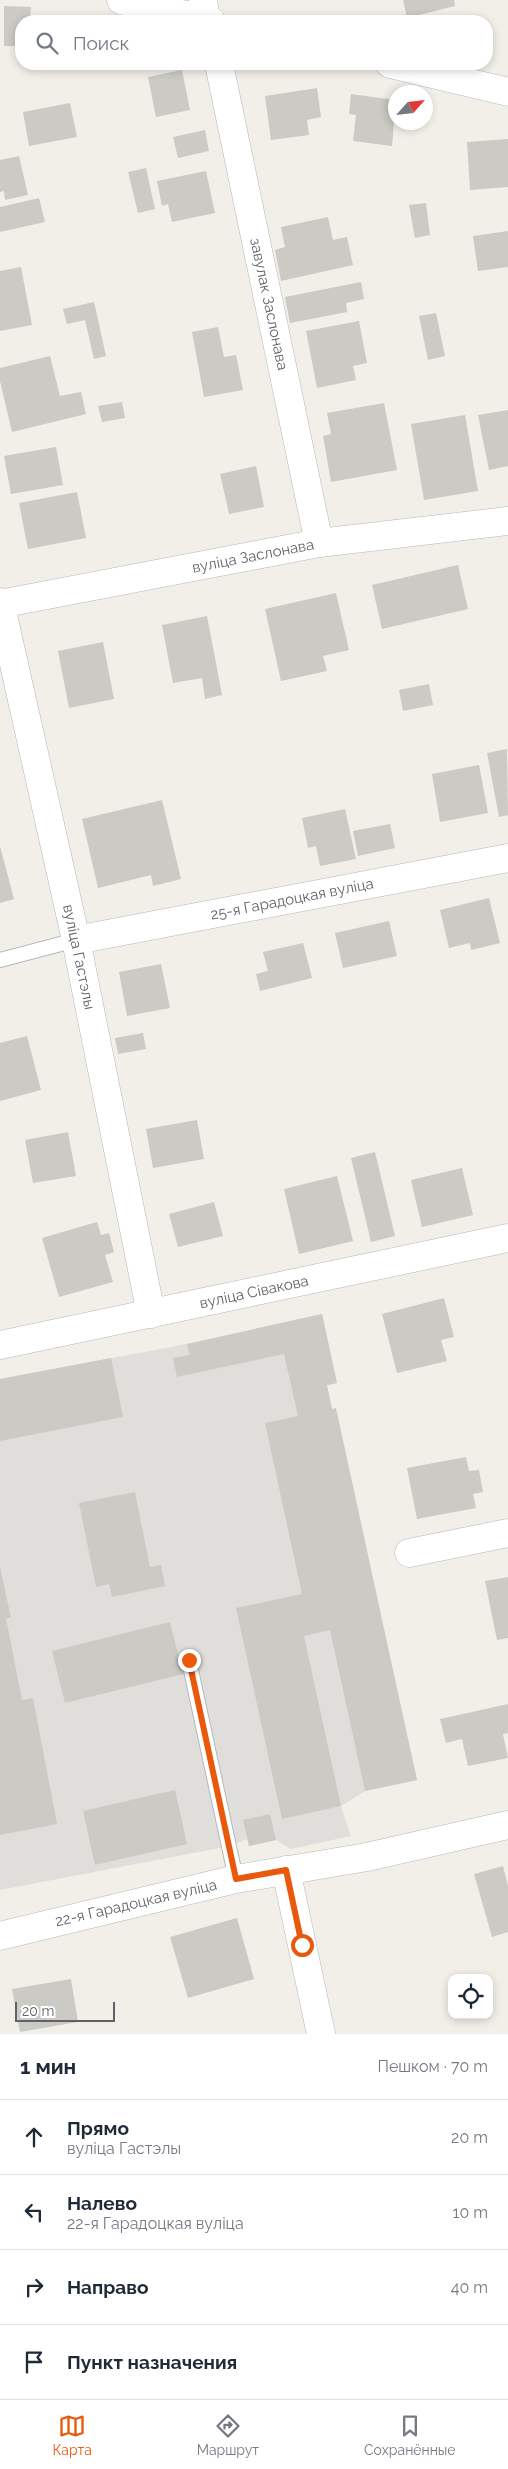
<!DOCTYPE html>
<html lang="ru">
<meta charset="utf-8">
<style>
:root{--surface:#fff;--page:#f2f2f3;--text:#1f2937;--muted:#747a83;--line:#e0e1e3;--accent:#ea580c}
body{margin:0;font-family:Raleway,sans-serif;background:var(--page);color:var(--text)}
.controls{position:absolute;right:15px;bottom:15px;display:grid;overflow:hidden;border-radius:10px;box-shadow:0 2px 8px #0003}
.controls button{width:45px;height:45px;display:grid;place-items:center;padding:0;border:0;border-bottom:1px solid var(--line);background:var(--surface);color:var(--text);font:25px sans-serif}
.compass{position:absolute;left:388px;top:85px;width:45px;height:45px;border-radius:50%;background:var(--surface);box-shadow:0 2px 8px #0003;rotate:63deg}
.scale{position:absolute;left:15px;bottom:12px;width:100px;box-sizing:border-box;padding-left:5px;border:2px solid #5f6368;border-top:0;font-size:14px;line-height:18px;white-space:nowrap;color:#5f6368;-webkit-text-stroke:4px #fff;paint-order:stroke}
.stop{position:absolute;width:15px;height:15px;margin:-11px;border:4px solid #ea580c;border-radius:50%;background:#fff}
.stop.end{background:#ea580c;border-color:#fff;box-shadow:0 1px 5px #0008}
.list{margin:0;padding:0;list-style:none}
h2{display:flex;justify-content:space-between;align-items:center;height:65px;margin:0;padding:0 20px;font-size:21px}
h2 small{font-size:16px;font-weight:400;color:var(--muted)}
.list li{display:grid;grid-template-columns:32px 1fr auto;gap:15px;align-items:center;box-sizing:border-box;height:75px;padding:0 20px;border-top:1px solid var(--line)}
.list b{display:block;font-size:19px;white-space:nowrap}
.list p{margin:0;font-size:16px;white-space:nowrap;color:var(--muted)}
.list em{font-size:16px;font-style:normal;color:var(--muted)}
.icon{flex:none;width:28px;height:28px;fill:none;stroke:currentColor;stroke-width:2;stroke-linecap:round;stroke-linejoin:round}
.map{position:relative;flex:none;width:508px;height:2034px;overflow:hidden}
.search{position:absolute;background:var(--surface);box-shadow:0 2px 8px #0003;left:15px;right:15px;top:15px;height:55px;display:flex;align-items:center;gap:12px;box-sizing:border-box;padding:0 18px;border-radius:20px;color:var(--muted);font-size:19px}
.sheet{height:365px;background:var(--surface)}
nav{display:flex;justify-content:space-around;align-items:center;box-sizing:border-box;height:70px;border-top:1px solid var(--line);background:var(--surface);font-size:14px;color:var(--muted)}
nav a{display:grid;justify-items:center;gap:2px}
nav .on{color:var(--accent)}
.map>svg:first-child{display:block}
</style>
<div class="map">
<svg width="508" height="2034" viewBox="0 0 508 2034">
<rect width="100%" height="100%" fill="#f1efe8"/>
<!-- industrial -->
<polygon fill="#e0deda" points="322,1314 337,1383 327,1386 332,1409 417,1780 365,1791 341,1806 351,1836 291,1849 276,1840 249,1846 247,1839 230,1846 0,1890 0,1379 187,1344"/>
<!-- building -->
<g fill="#cccac5">
<polygon points="403,0 454,0 455,6 407,18"/>
<polygon points="4,6 31,7 30,19 39,20 21,21 21,46 4,46"/>
<polygon points="182,70 190,110 156,117 148,77"/>
<polygon points="317,88 321,117 307,120 309,135 271,140 265,96"/>
<polygon points="351,94 396,100 392,146 353,141 356,115 349,114"/>
<polygon points="70,103 77,137 29,146 23,112"/>
<polygon points="205,130 209,151 178,158 173,137"/>
<polygon points="508,139 508,187 470,190 467,142"/>
<polygon points="19,156 28,195 5,200 4,191 0,192 0,160"/>
<polygon points="146,168 155,209 138,213 128,172"/>
<polygon points="206,171 215,213 172,222 168,204 162,206 157,181"/>
<polygon points="39,198 45,222 0,232 0,207"/>
<polygon points="426,203 430,235 415,238 409,205"/>
<polygon points="328,217 333,240 347,237 353,265 281,281 275,250 285,247 281,227"/>
<polygon points="508,231 508,267 478,271 473,236"/>
<polygon points="21,267 32,325 0,331 0,271"/>
<polygon points="361,282 364,299 346,303 347,312 290,323 285,297"/>
<polygon points="94,302 106,356 94,359 85,320 67,324 63,309"/>
<polygon points="436,313 445,356 428,360 419,316"/>
<polygon points="359,321 367,363 353,366 356,380 317,388 306,331"/>
<polygon points="218,327 224,357 236,355 243,390 204,397 192,332"/>
<polygon points="50,356 60,396 81,392 86,414 12,432 0,381 0,368"/>
<polygon points="122,402 125,418 102,422 98,406"/>
<polygon points="384,403 397,470 331,482 323,436 331,434 327,413"/>
<polygon points="508,410 508,466 489,470 478,415"/>
<polygon points="465,415 478,491 424,500 411,424"/>
<polygon points="56,447 63,485 11,494 4,456"/>
<polygon points="256,466 264,507 229,514 220,474"/>
<polygon points="77,492 86,538 28,549 19,503"/>
<polygon points="458,565 468,609 382,629 372,585"/>
<polygon points="336,593 349,650 323,656 327,671 281,681 265,609"/>
<polygon points="207,616 222,695 205,699 202,678 173,683 162,625"/>
<polygon points="103,642 114,699 69,708 58,651"/>
<polygon points="429,684 433,705 403,711 399,690"/>
<polygon points="507,749 508,815 499,817 487,753"/>
<polygon points="479,765 488,813 440,822 432,774"/>
<polygon points="162,800 181,879 153,886 151,875 98,888 82,819"/>
<polygon points="345,809 356,859 320,866 316,846 308,848 302,818"/>
<polygon points="390,824 395,848 358,856 353,831"/>
<polygon points="0,846 14,899 0,903"/>
<polygon points="489,898 500,943 471,950 470,943 449,948 440,910"/>
<polygon points="389,921 397,956 343,968 335,933"/>
<polygon points="303,943 312,978 260,991 256,974 268,971 263,952"/>
<polygon points="161,964 170,1008 127,1016 119,972"/>
<polygon points="143,1033 146,1049 118,1054 115,1038"/>
<polygon points="27,1036 41,1090 0,1101 0,1043"/>
<polygon points="197,1120 204,1159 153,1168 146,1129"/>
<polygon points="68,1132 76,1176 33,1183 25,1140"/>
<polygon points="375,1152 395,1236 371,1242 351,1158"/>
<polygon points="462,1168 473,1215 422,1227 411,1180"/>
<polygon points="337,1176 353,1241 299,1254 284,1189"/>
<polygon points="214,1202 223,1236 178,1247 169,1214"/>
<polygon points="97,1222 101,1235 109,1233 114,1252 105,1255 113,1282 59,1297 42,1238"/>
<polygon points="444,1298 454,1337 441,1340 447,1361 397,1373 382,1314"/>
<polygon points="322,1314 337,1383 327,1385 332,1409 336,1408 417,1780 365,1791 330,1630 304,1636 341,1806 282,1819 236,1608 302,1594 265,1423 298,1416 284,1354 177,1377 173,1358 189,1355 187,1344"/>
<polygon points="111,1358 123,1417 0,1441 0,1379"/>
<polygon points="466,1457 469,1471 479,1470 483,1492 473,1494 476,1508 417,1519 407,1468"/>
<polygon points="135,1492 150,1567 161,1565 165,1586 112,1597 109,1584 96,1587 79,1503"/>
<polygon points="0,1567 11,1618 6,1618 22,1700 33,1698 57,1824 0,1835"/>
<polygon points="508,1577 508,1638 497,1640 485,1581"/>
<polygon points="170,1622 183,1674 65,1703 52,1651"/>
<polygon points="508,1704 508,1733 503,1734 508,1758 468,1766 462,1739 446,1743 440,1719"/>
<polygon points="175,1790 187,1844 95,1865 83,1811"/>
<polygon points="270,1814 276,1840 249,1846 243,1820"/>
<polygon points="503,1866 508,1886 508,1932 492,1937 474,1874"/>
<polygon points="237,1918 254,1979 188,1998 170,1937"/>
<polygon points="71,1979 78,2022 20,2032 12,1989"/>
</g>
<g fill="none" stroke-linecap="round" stroke-linejoin="round">
<!-- service casing -->
<g stroke="#b5b8bc" stroke-width="16">
<g id="service">
<polyline points="0,960 76,940"/>
<polyline points="189,1661 236,1879"/>
</g>
</g>
<!-- minor casing -->
<g stroke="#b5b8bc" stroke-width="29">
<g id="minor">
<polyline points="203,0 206,21"/>
<polyline points="219,64 319,543"/>
<polyline points="0,602 76,940 151,1314"/>
<polyline points="0,604 319,543 508,521"/>
<polyline points="76,940 508,858"/>
<polyline points="0,1345 508,1238"/>
<polyline points="409,1553 508,1533"/>
<polyline points="286,1870 321,2034"/>
<polyline points="0,1936 236,1879 367,1857 508,1825"/>
</g>
</g>
<!-- secondary casing -->
<g stroke="#b6babf" stroke-width="29">
<g id="secondary">
<polyline points="121,0 211,21"/>
<polyline points="390,64 508,92"/>
</g>
</g>
<!-- service -->
<use href="#service" stroke="#fff" stroke-width="14"/>
<!-- minor -->
<use href="#minor" stroke="#fff" stroke-width="28"/>
<!-- secondary -->
<use href="#secondary" stroke="#fff" stroke-width="28"/>
</g>
<g fill="none" stroke-linecap="round" stroke-linejoin="round">
<!-- route -->
<polyline stroke="#ea580c" stroke-width="6" points="189,1660 236,1879 286,1870 302,1945"/>
</g>
<g text-anchor="middle" stroke-width="4" stroke-linejoin="round" paint-order="stroke">
<!-- street labels -->
<g font-size="15" fill="#5f6368" stroke="#fff">
<text transform="translate(269 304) rotate(78)" y="5">завулак Заслонава</text>
<text transform="translate(253 556) rotate(-11)" y="5">вуліца Заслонава</text>
<text transform="translate(292 899) rotate(-11)" y="5">25-я Гарадоцкая вуліца</text>
<text transform="translate(79 957) rotate(78)" y="5">вуліца Гастэлы</text>
<text transform="translate(254 1292) rotate(-12)" y="5">вуліца Сівакова</text>
<text transform="translate(136 1903) rotate(-13)" y="5">22-я Гарадоцкая вуліца</text>
</g>
</g>
</svg>
<div class="controls">
<button><svg class="icon" aria-label="locate" viewBox="0 0 24 24"><circle cx="12" cy="12" r="6"/><path d="M12 2v4M12 18v4M2 12h4M18 12h4"/></svg></button>
</div>
<svg class="compass" viewBox="-18 -18 36 36"><path d="M0-13l5 13h-10z" fill="#e53935"/><path d="M0 13l5-13h-10z" fill="#747a83"/></svg>
<div class="scale">20 m</div>
<div class="stop" style="left:302px;top:1945px"></div>
<div class="stop end" style="left:189px;top:1660px"></div>
<div class="search"><svg class="icon" aria-label="search" viewBox="0 0 24 24"><circle cx="10" cy="10" r="6"/><path d="M15 15l6 6"/></svg>Поиск</div>
</div>
<section class="sheet">
<h2>1 мин<small>Пешком · 70 m</small></h2>
<ul class="list">
<li><svg class="icon" aria-label="ahead" viewBox="0 0 24 24"><path d="M12 20V5M6 11l6-6 6 6"/></svg><div><b>Прямо</b><p>вуліца Гастэлы</p></div><em>20 m</em></li>
<li><svg class="icon" aria-label="left" viewBox="0 0 24 24"><path d="M17 20v-9H6M10 6l-5 5 5 5"/></svg><div><b>Налево</b><p>22-я Гарадоцкая вуліца</p></div><em>10 m</em></li>
<li><svg class="icon" aria-label="right" viewBox="0 0 24 24"><path d="M7 20v-9h11M14 6l5 5-5 5"/></svg><div><b>Направо</b></div><em>40 m</em></li>
<li><svg class="icon" aria-label="arrive" viewBox="0 0 24 24"><path d="M6 21V4h12l-3 4 3 4H6"/></svg><div><b>Пункт назначения</b></div></li>
</ul>
</section>
<nav>
<a class="on"><svg class="icon" aria-label="map" viewBox="0 0 24 24"><path d="M3 6l6-2 6 2 6-2v14l-6 2-6-2-6 2zM9 4v14M15 6v14"/></svg>Карта</a>
<a><svg class="icon" aria-label="directions" viewBox="0 0 24 24"><path d="M12 3l9 9-9 9-9-9zM9 14v-3h6M13 9l2 2-2 2"/></svg>Маршрут</a>
<a><svg class="icon" aria-label="saved" viewBox="0 0 24 24"><path d="M7 4h10v16l-5-4-5 4z"/></svg>Сохранённые</a>
</nav>
